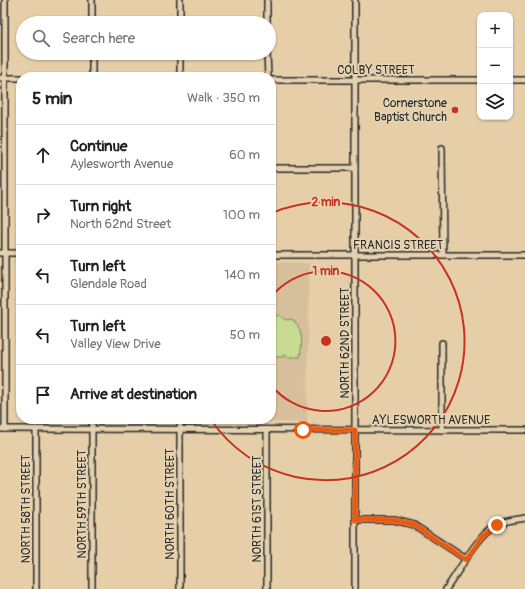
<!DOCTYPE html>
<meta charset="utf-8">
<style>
:root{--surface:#fff;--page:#f6f6f6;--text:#202124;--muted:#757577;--line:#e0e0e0}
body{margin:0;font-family:Pangolin,sans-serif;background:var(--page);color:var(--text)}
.controls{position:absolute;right:12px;top:12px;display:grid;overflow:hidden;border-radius:8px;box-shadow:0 1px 3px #0004}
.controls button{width:36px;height:36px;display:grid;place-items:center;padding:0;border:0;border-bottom:1px solid var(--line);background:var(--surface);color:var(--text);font:20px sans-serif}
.stop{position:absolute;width:12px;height:12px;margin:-9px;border:3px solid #ea580c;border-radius:50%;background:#fff}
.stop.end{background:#ea580c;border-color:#fff;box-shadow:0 1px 4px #0008}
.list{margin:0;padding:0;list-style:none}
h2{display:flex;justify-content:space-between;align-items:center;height:52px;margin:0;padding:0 16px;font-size:17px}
h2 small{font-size:13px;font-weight:400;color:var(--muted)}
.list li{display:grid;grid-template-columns:26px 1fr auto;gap:12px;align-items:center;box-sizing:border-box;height:60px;padding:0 16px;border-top:1px solid var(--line)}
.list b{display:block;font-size:15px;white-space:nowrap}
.list p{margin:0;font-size:13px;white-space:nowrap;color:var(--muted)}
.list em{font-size:13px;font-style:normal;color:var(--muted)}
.icon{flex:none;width:22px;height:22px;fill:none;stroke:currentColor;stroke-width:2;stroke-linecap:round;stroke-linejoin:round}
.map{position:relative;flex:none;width:525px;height:589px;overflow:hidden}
.search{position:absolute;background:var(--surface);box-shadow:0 1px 3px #0004;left:16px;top:16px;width:260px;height:44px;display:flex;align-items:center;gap:10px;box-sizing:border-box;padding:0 14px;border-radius:22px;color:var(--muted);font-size:15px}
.panel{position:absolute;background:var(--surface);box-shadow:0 1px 3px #0004;left:16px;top:72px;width:260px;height:352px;border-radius:16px}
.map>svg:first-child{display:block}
</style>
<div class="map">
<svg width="525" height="589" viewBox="0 0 525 589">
<rect width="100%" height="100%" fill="#e5cea8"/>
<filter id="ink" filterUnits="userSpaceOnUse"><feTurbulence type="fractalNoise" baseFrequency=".025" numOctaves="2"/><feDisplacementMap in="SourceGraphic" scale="8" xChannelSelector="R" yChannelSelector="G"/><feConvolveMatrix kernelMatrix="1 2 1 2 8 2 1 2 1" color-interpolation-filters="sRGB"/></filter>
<g filter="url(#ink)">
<!-- built -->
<polygon fill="#d6bf9a" points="271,262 309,263 307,422 187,422 187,419 271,419"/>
<!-- green -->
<path fill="#c7dc91" stroke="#79845e" d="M278,315l8,5 6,-1c12,11 10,23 8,38h-13l-1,-2h-3v2h-8l-4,-6v-5l4,-28 1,-2z"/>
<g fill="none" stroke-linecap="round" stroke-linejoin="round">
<!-- minor casing -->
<g stroke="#2b2b2b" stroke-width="8">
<g id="minor">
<polyline points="5,0 5,429"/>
<polyline points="92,0 92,23"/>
<polyline points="267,0 267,23"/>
<polyline points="355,0 355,589"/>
<polyline points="180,23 180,0"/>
<polyline points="92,53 92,77"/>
<polyline points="267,53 268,77"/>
<polyline points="180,77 180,53"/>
<polyline points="0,78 21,78"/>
<polyline points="271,80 480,80"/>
<polyline points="510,80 525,80"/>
<polyline points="442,148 443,255"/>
<polyline points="271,168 355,168"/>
<polyline points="0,253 21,253"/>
<polyline points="271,255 525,255"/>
<polyline points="442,343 442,430"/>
<polyline points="180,419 180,589"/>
<polyline points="0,429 525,430"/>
<polyline points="267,430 267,589"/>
<polyline points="355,520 394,520 414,525 466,559"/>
<polyline points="36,589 36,429"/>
<polyline points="92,589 92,419"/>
<path d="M446,589c14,-19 31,-54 52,-65 9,-4 18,-4 27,-6"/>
</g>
</g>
<!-- minor -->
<use href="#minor" stroke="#e5d2b0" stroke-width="5"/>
</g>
</g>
<g fill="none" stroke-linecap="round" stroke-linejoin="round" filter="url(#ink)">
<!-- route -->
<polyline stroke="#ea580c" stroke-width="5" points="303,430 355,430 355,520 394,520 414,525 466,560 483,536 497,525"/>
</g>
<!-- distance rings -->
<g fill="none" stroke="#c8321e" stroke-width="2">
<path d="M271 297A70 70 0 1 1 271 385"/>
<path d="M272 213A139 139 0 1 1 211 420"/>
</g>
<!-- markers -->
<circle fill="#c8321e" stroke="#e5d2b0" stroke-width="1.5" cx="455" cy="110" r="4"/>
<g text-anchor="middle" stroke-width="4" stroke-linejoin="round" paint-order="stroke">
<!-- street labels -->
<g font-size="12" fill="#2b2b2b" stroke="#e5d2b0">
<text x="376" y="74">COLBY STREET</text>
<text x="398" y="249">FRANCIS STREET</text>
<text transform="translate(345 343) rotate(-90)" y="4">NORTH 62ND STREET</text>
<text x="431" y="424">AYLESWORTH AVENUE</text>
<text transform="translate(82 504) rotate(-90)" y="4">NORTH 59TH STREET</text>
<text transform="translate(170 504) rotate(-90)" y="4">NORTH 60TH STREET</text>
<text transform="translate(26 509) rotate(-90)" y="4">NORTH 58TH STREET</text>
<text transform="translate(257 509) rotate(-90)" y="4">NORTH 61ST STREET</text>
</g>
<!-- poi labels -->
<g font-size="12" fill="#2b2b2b" stroke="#e5d2b0" text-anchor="end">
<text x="447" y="107">Cornerstone<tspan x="447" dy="14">Baptist Church</tspan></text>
</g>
</g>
<circle cx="326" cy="341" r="6" fill="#c8321e" stroke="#e5d2b0" stroke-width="2"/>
<g font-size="12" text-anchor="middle" font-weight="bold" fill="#c8321e" stroke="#e5d2b0" stroke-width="4" stroke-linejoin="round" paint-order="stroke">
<text x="326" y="206">2 min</text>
<text x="326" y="275">1 min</text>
</g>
</svg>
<div class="controls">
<button>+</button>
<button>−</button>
<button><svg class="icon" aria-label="layers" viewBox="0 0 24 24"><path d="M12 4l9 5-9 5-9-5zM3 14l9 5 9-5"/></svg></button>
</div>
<div class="stop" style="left:303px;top:430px"></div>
<div class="stop end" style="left:497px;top:525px"></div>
<div class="search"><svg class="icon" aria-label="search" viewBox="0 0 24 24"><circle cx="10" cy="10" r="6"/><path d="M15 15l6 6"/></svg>Search here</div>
<section class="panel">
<h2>5 min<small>Walk · 350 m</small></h2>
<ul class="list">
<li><svg class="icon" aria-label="ahead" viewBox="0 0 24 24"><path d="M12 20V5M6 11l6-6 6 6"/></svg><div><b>Continue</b><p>Aylesworth Avenue</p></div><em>60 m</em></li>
<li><svg class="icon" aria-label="right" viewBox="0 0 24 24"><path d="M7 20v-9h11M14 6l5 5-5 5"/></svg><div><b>Turn right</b><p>North 62nd Street</p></div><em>100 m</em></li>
<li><svg class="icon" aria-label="left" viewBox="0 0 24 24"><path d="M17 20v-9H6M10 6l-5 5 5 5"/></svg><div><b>Turn left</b><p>Glendale Road</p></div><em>140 m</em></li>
<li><svg class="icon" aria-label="left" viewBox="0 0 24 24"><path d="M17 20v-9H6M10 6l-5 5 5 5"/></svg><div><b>Turn left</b><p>Valley View Drive</p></div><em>50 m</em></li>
<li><svg class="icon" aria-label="arrive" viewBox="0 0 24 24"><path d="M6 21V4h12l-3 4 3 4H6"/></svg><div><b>Arrive at destination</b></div></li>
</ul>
</section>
</div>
